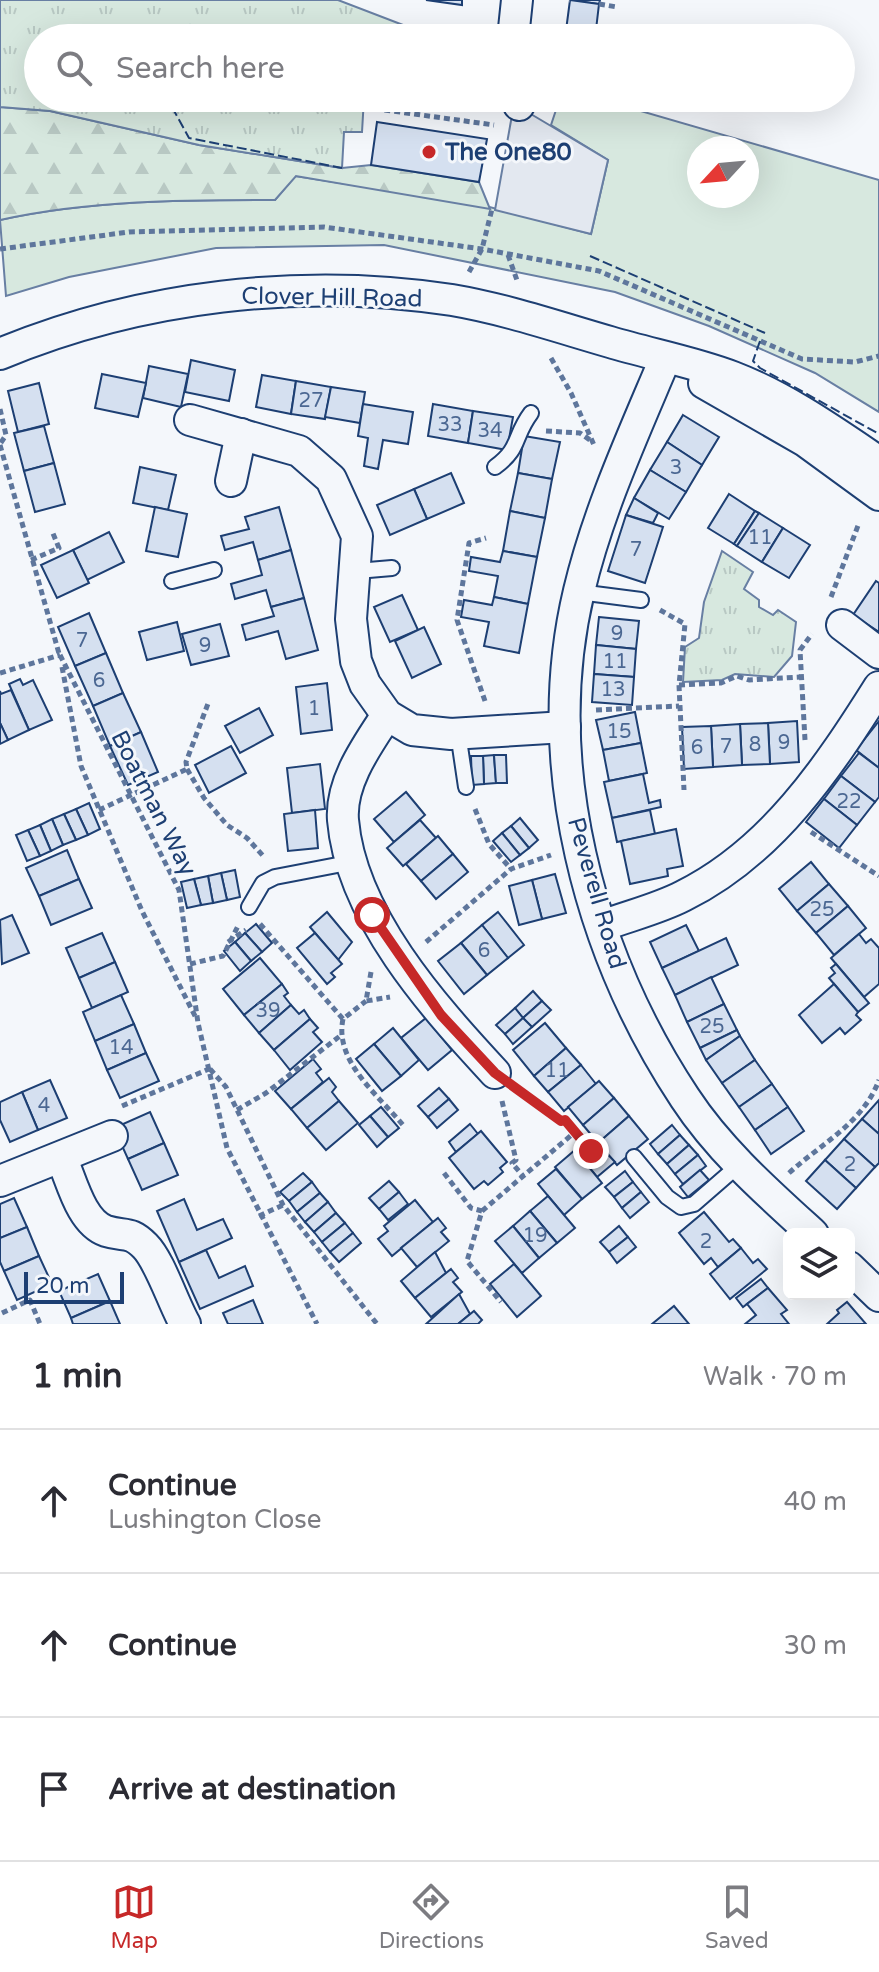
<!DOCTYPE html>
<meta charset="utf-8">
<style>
:root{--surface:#fff;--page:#f2f2f3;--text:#2b2b33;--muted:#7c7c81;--line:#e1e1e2;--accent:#c62828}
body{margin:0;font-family:"Varela Round",sans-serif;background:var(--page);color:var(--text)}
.controls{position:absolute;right:24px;bottom:24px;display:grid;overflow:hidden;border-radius:12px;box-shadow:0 8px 32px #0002}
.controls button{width:72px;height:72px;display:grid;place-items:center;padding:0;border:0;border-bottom:2px solid var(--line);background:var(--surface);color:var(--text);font:40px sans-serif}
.compass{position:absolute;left:687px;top:136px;width:72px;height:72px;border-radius:50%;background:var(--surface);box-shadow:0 8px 32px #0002;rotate:244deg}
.scale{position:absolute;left:24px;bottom:20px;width:100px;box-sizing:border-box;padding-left:8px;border:4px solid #1d3f73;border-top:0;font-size:22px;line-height:28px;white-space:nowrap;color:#1d3f73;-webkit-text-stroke:6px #f4f7fb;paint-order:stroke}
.stop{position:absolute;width:24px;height:24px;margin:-18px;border:6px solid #c62828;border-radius:50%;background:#fff}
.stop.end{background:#c62828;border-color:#fff;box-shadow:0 2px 8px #0008}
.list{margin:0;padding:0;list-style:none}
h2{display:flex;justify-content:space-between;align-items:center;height:104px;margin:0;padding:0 32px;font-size:34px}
h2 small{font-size:26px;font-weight:400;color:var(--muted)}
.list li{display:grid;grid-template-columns:52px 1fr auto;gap:24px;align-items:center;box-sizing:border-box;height:144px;padding:0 32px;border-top:2px solid var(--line)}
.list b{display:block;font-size:30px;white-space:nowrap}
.list p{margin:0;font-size:26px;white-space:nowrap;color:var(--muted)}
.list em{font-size:26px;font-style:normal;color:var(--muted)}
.icon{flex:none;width:44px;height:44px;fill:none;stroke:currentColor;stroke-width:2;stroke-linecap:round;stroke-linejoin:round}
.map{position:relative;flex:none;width:879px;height:1324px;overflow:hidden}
.search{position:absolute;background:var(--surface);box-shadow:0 8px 32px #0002;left:24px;right:24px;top:24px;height:88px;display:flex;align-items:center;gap:20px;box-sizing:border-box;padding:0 28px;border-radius:44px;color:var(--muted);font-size:30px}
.sheet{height:536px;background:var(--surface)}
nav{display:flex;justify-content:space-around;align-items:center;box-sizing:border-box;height:112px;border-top:2px solid var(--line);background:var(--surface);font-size:22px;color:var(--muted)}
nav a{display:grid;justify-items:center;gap:4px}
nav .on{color:var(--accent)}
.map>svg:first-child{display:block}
</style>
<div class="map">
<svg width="879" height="1324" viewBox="0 0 879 1324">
<defs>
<pattern id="forest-firs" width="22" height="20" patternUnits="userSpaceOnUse" patternTransform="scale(2)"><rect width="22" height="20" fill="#d7e8df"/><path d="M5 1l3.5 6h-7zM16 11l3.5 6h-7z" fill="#b8c8c3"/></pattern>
<pattern id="park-tufts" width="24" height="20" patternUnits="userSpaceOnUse" patternTransform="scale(2)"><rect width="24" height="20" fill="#d7e8df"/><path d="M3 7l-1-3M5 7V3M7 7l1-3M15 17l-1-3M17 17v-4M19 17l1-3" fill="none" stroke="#b8c8c3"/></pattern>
</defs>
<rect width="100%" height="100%" fill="#f4f7fb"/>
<!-- grass -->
<path fill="#d7e8df" stroke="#687fa3" stroke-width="2" fill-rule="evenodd" d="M560,98h36l283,82v232l-64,-39 -106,-47 -94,-34 -231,-47 -168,3 -147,29 -63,19 -6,-76c90,-20 183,-20 275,-20l20,-24 187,29 109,29 17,-74 -57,-35zM699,148h48v48h-48z"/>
<!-- forest -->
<path fill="url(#forest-firs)" stroke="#687fa3" stroke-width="2" d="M0,107l50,4 149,34 143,23 29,-3 108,17 11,27 -194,-33 -21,24c-92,0 -185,0 -275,20z"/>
<!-- park -->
<g fill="url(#park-tufts)" stroke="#687fa3" stroke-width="2">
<polygon points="0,0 338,0 437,38 38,38 38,98 364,98 362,132 344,132 342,168 199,145 50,111 0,107"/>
<polygon points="722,551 753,572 744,589 759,600 759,607 773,615 778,610 796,622 792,656 774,677 735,674 722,680 683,682 685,647 699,638 704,602"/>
</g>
<!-- parking -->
<polygon fill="#e3e8f0" stroke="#687fa3" stroke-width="2" points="514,104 608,160 591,234 495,210"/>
<!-- building -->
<g fill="#d5e0f0" stroke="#1d3f73" stroke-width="2">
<polygon points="426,0 462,0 462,5"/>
<polygon points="570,0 600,0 599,4"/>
<polygon points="570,0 599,4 595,38 565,38"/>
<polygon points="377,122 487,139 479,182 371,165"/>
<polygon points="191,360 235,370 229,401 185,392"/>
<polygon points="149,366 188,374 181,407 143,398"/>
<polygon points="102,374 146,383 138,417 95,408"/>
<polygon points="262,375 296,381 291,414 256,407"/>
<polygon points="296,381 331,387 325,419 291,414"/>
<polygon points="39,383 49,424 18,432 8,391"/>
<polygon points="331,387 365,392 360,423 325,417"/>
<polygon points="363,404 413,412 408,444 383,440 378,469 364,466 368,438 358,436"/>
<polygon points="433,404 473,411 468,443 428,436"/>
<polygon points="473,411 513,417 507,450 468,443"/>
<polygon points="683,415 719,437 702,465 667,442"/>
<polygon points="44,426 54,463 24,471 14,433"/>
<polygon points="524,436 560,442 552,479 518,473"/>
<polygon points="667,442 702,465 686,492 650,470"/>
<polygon points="54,463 65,504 35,512 24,471"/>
<polygon points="140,467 176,475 168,510 133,503"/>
<polygon points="650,470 686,492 669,519 634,498"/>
<polygon points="451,473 464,503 427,519 414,489"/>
<polygon points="518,473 552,479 545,518 510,511"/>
<polygon points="414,489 427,519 390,535 377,505"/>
<polygon points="729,494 755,511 734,544 708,528"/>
<polygon points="634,498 658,513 653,523 626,515"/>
<polygon points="155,507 187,514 178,557 146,551"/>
<polygon points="279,507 291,550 258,560 253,542 225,550 221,536 249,529 245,517"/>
<polygon points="510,511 545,518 537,557 503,551"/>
<polygon points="755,511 759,513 737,546 734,544"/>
<polygon points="759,513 783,528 762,562 737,546"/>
<polygon points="626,515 663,527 645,583 608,571"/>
<polygon points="783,528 810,545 789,578 762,562"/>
<polygon points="109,532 124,562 87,580 73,550"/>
<polygon points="73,550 89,583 57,598 41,565"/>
<polygon points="291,550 304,598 271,607 266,590 235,599 231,584 262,575 258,560"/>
<polygon points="503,551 537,557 528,604 494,597 498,576 469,571 471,557 500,562"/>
<polygon points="876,581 879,583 879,632 853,615"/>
<polygon points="402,595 418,630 390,642 374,607"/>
<polygon points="494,597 528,604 519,653 484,646 489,622 461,617 464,600 492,605"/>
<polygon points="304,598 318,650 286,659 278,631 246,640 242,625 274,616 271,607"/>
<polygon points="89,613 106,653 75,666 58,627"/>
<polygon points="599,617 639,621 636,649 596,645"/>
<polygon points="177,622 184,651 147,660 139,632"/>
<polygon points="220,624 229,656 191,665 182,634"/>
<polygon points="424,627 441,664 412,678 395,641"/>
<polygon points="596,645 636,649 634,677 594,674"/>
<polygon points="106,653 123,693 93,706 75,666"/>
<polygon points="594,674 634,677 632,705 592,702"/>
<polygon points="20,679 23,685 33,680 52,720 29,730 9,684"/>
<polygon points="327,683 332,730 301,734 296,687"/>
<polygon points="11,690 29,730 8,740 0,723 0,691 1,694"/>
<polygon points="123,693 141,732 110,746 93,706"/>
<polygon points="259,708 273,735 240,753 225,726"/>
<polygon points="635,712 641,743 603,750 596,720"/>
<polygon points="797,721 799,762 770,764 768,723"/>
<polygon points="879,721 879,768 856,750"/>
<polygon points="0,723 8,740 0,744"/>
<polygon points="768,723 770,764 742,765 740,724"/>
<polygon points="740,724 742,765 713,767 711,726"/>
<polygon points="711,726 713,767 684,769 682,727"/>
<polygon points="141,732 158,772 128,785 110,746"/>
<polygon points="641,743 647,773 609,781 603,750"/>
<polygon points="231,746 246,773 209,793 195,765"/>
<polygon points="859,753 879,768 879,797 875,802 841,776"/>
<polygon points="494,755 496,783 484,784 483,756"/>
<polygon points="494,755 506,755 507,783 496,783"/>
<polygon points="471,756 483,756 484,784 472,785"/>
<polygon points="320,764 325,809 292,813 287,768"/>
<polygon points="643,774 649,803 660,800 661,807 612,818 604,782"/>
<polygon points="841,776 875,802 857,825 824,799"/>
<polygon points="406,792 425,815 394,842 374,819"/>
<polygon points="824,799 857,825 839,848 806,822"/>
<polygon points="89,803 100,829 88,835 76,809"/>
<polygon points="76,809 88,835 76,840 64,814"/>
<polygon points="315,810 318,848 288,851 284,814"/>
<polygon points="650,810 655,834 617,842 612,818"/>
<polygon points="64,814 76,840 63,845 52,819"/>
<polygon points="520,818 538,840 529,848 511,826"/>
<polygon points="52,819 63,845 51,851 40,825"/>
<polygon points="420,820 436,838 403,866 387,848"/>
<polygon points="40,825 51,851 40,856 28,830"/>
<polygon points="511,826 529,848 520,855 502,833"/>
<polygon points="676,829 683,866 667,869 668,876 630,884 621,841"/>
<polygon points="28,830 40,856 27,861 16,835"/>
<polygon points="502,833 520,855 511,862 493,841"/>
<polygon points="438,836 453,854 421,881 406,864"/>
<polygon points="67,850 79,879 39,896 26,868"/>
<polygon points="453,854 468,872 436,899 421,881"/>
<polygon points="811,862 829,884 797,911 779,889"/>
<polygon points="235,870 240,897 227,900 221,873"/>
<polygon points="221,873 227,900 213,903 208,876"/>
<polygon points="555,874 566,913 542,919 532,880"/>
<polygon points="208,876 213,903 201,905 194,879"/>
<polygon points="79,879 92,908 51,925 39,896"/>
<polygon points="194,879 201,905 187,908 181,882"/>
<polygon points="532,880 542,919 519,925 509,886"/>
<polygon points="829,884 848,906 816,933 797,911"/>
<polygon points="848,906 866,928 834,955 816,933"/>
<polygon points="327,912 352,942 338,960 310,927"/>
<polygon points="498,912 524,945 508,958 482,925"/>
<polygon points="12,915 29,953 2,964 0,920"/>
<polygon points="256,924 272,943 262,952 245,933"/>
<polygon points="482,925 508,958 487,975 461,943"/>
<polygon points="686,925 699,951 662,968 650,942"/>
<polygon points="102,933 115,962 79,978 66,948"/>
<polygon points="245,933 262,952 251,961 235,942"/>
<polygon points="315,933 342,964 331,973 335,977 327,984 297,948"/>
<polygon points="859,934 866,943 871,939 879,948 879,984 864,997 831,958"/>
<polygon points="726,938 738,965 675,995 662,968"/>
<polygon points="235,942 251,961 240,971 224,951"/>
<polygon points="461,943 487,975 464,994 438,961"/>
<polygon points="260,958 282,984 244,1015 223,989"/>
<polygon points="115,962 128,992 92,1008 79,978"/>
<polygon points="836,964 869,1003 858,1012 829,978 835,973 831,968"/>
<polygon points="711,977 724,1004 687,1022 675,995"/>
<polygon points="282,984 288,993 284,996 291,1005 259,1033 244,1015"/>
<polygon points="834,984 858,1012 856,1015 861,1020 845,1034 840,1028 822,1043 799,1015"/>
<polygon points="533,991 542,1001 523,1018 515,1008"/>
<polygon points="121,995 134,1024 95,1041 83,1012"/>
<polygon points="542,1001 551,1010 532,1027 523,1018"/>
<polygon points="724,1004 737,1030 700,1048 687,1022"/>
<polygon points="291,1005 299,1014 304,1010 310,1019 274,1050 259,1033"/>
<polygon points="515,1008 523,1018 505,1034 496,1025"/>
<polygon points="426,1018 452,1050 428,1070 401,1038"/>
<polygon points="523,1018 532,1027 513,1044 505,1034"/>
<polygon points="310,1019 318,1028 313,1032 322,1042 290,1070 274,1050"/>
<polygon points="545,1023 566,1048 534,1076 513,1050"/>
<polygon points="134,1024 146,1053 107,1070 95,1041"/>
<polygon points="393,1028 419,1060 401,1076 374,1044"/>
<polygon points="737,1030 740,1036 706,1060 700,1048"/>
<polygon points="740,1036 755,1060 722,1083 706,1060"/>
<polygon points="374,1044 401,1076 382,1091 356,1059"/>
<polygon points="566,1048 581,1065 548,1092 534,1076"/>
<polygon points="146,1053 159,1081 120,1098 107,1070"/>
<polygon points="313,1059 321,1069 316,1073 323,1082 291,1109 275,1091"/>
<polygon points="755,1060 772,1084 739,1107 722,1083"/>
<polygon points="581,1065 596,1084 564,1111 548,1092"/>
<polygon points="329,1078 336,1087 332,1092 339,1101 307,1128 291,1109"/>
<polygon points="50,1080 67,1118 38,1130 22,1092"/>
<polygon points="599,1081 614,1098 583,1125 568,1107"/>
<polygon points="772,1084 788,1107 755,1130 739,1107"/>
<polygon points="439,1088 449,1099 428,1117 418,1106"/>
<polygon points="22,1092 38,1130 10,1142 0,1120 0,1102"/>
<polygon points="614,1098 629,1116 598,1143 583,1125"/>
<polygon points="449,1099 458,1110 437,1128 428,1117"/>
<polygon points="879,1100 879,1134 862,1119"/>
<polygon points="339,1101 358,1123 326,1150 307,1128"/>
<polygon points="381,1107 399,1128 388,1137 370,1116"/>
<polygon points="788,1107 804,1131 771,1154 755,1130"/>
<polygon points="150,1112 164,1143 128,1159 114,1128"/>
<polygon points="370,1116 388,1137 377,1147 359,1125"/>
<polygon points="629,1116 648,1139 617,1165 598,1143"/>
<polygon points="862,1119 879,1134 879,1163 875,1167 844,1139"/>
<polygon points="470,1124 478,1134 456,1152 449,1142"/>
<polygon points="672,1125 680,1135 658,1154 650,1144"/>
<polygon points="481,1131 507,1162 500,1168 503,1172 488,1185 484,1181 474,1189 449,1158"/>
<polygon points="680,1135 689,1145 667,1164 658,1154"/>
<polygon points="844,1139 875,1167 856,1188 825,1160"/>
<polygon points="164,1143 178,1175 142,1190 128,1159"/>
<polygon points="599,1145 615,1162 597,1177 582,1159"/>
<polygon points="689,1145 698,1155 675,1174 667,1164"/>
<polygon points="575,1150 602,1183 582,1199 555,1167"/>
<polygon points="698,1155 706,1166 683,1184 675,1174"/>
<polygon points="825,1160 856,1188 837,1209 806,1181"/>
<polygon points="556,1169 582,1199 564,1215 538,1184"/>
<polygon points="700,1170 709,1180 688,1197 680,1187"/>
<polygon points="625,1171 633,1182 614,1197 605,1187"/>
<polygon points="303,1173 312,1182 289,1201 280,1192"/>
<polygon points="389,1181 399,1192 379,1209 369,1198"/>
<polygon points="312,1182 320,1193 297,1212 289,1201"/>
<polygon points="633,1182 641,1192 622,1208 614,1197"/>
<polygon points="399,1192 408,1204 388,1220 379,1209"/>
<polygon points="641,1192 649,1202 630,1218 622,1208"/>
<polygon points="320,1193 328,1202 305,1222 297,1212"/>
<polygon points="548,1196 575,1228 557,1243 530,1211"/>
<polygon points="14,1198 27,1227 0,1238 0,1204"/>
<polygon points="184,1199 197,1230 223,1219 232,1238 179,1262 157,1211"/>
<polygon points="415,1200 433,1222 392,1256 378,1239 388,1231 384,1226"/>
<polygon points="328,1202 336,1213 314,1232 305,1222"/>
<polygon points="530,1211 557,1243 539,1258 513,1226"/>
<polygon points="704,1212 729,1242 733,1239 741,1248 718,1267 711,1258 704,1264 679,1233"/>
<polygon points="336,1213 345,1223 322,1242 314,1232"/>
<polygon points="438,1218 446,1228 441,1232 449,1241 417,1267 401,1248"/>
<polygon points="345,1223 353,1233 330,1252 322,1242"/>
<polygon points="513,1226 539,1258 522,1273 495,1241"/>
<polygon points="619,1226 628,1237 609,1252 600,1242"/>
<polygon points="27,1227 39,1256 4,1271 0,1262 0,1238"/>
<polygon points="353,1233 361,1243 339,1262 330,1252"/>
<polygon points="628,1237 636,1247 617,1263 609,1252"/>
<polygon points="741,1248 753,1263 758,1259 767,1269 730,1299 710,1274"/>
<polygon points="206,1250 219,1278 245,1266 253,1286 200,1309 179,1262"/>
<polygon points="435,1252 446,1273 415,1298 401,1281"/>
<polygon points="39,1256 52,1284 17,1300 4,1271"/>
<polygon points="514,1264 541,1296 517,1317 490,1284"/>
<polygon points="451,1269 458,1278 453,1282 462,1292 431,1317 415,1298"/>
<polygon points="98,1274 110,1301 71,1318 59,1291"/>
<polygon points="761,1279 768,1288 743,1307 736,1298"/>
<polygon points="768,1288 787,1310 781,1314 789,1324 745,1324 756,1315 747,1304"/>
<polygon points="459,1294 470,1314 458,1324 426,1324"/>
<polygon points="253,1300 263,1324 228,1324 223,1313"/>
<polygon points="110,1301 120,1324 73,1324 71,1318"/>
<polygon points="847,1302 866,1324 827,1324 839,1313 837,1310"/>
<polygon points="674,1306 689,1324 652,1324"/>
<polygon points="474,1311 482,1320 478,1324 458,1324"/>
</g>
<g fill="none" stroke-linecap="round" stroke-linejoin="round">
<!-- service casing -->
<g stroke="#1d3f73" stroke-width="18">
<g id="service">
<path d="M495,467c26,-19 18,-30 36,-54"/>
<polyline points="357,571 392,568"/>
<polyline points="172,581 214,570"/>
<polyline points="579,592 641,600"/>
<polyline points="458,733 466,787"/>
<polyline points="249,907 263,883 275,877 353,862"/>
<polyline points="634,1157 667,1197 681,1207 694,1204 740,1164"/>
</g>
</g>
<!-- minor casing -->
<g stroke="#1d3f73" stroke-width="34">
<g id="minor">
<polyline points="513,38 517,0"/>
<polyline points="518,98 519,105"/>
<path d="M0,354c139,-58 302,-77 452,-54 53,9 106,27 158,42 40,12 84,20 123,35 52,20 100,54 146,85"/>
<path d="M665,359c-32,76 -67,152 -86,232 -41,172 10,362 106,507 34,52 83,95 128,136"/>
<polyline points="704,383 805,441 879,495"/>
<polyline points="190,420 299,451 331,479 357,536 351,619 356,661 365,684 387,715 412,730 451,734 565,727"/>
<polyline points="231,481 241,434"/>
<polyline points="842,625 879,653"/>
<path d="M387,715c-19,29 -47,67 -44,105 8,95 90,186 152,253"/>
<path d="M602,926c26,-10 56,-17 81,-30 89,-44 145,-128 196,-209"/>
<path d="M62,1159c10,23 19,63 44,72 19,6 23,-1 39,15 15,15 28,57 40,78"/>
<polyline points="0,1181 112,1136"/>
<polyline points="849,1267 879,1296"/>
</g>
</g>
<!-- path -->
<g stroke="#5e769c" stroke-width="5" stroke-dasharray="6 4" stroke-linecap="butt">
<polyline points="569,0 570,0"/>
<polyline points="599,4 617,7"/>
<polyline points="189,26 222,38"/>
<polyline points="347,98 363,107 494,125"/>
<polyline points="0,249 129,232 324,227 482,249 599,271 802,359 855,362 879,356"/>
<polyline points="508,255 518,283"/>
<polyline points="469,272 482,249 492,209"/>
<polyline points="551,358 571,393 594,445"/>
<polyline points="0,409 6,435 0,444"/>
<polyline points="546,431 580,433 590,440"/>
<polyline points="0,445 60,657"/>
<polyline points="31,560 59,548 52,531"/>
<polyline points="831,597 859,523"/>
<polyline points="660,610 685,624 679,685 684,790"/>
<polyline points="60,655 179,890 198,1023 227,1148 317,1324"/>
<polyline points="62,667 81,766 142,911 196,1018"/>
<polyline points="0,673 60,655"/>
<polyline points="679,685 721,683 737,676 749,680 800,677"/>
<polyline points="485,701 457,620 469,543 486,538"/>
<polyline points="596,710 679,706"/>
<polyline points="805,740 800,650 812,634"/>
<polyline points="187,769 204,798 227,825 247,838 265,858"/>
<polyline points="475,809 489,844 511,869"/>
<polyline points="99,810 187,769 186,762 209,701"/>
<polyline points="811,832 879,876"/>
<polyline points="260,924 343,1019 366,1001"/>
<polyline points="228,942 246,930"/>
<polyline points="426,942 511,869 551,855"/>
<polyline points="190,964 223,956 239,924"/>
<polyline points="371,972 366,1001 390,997"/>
<path d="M343,1019c-9,42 35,76 60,106"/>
<polyline points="210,1069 226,1087 283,1205 377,1324"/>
<polyline points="517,1089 561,1121 565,1120 591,1151"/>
<polyline points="502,1101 516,1160 512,1163 523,1176"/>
<polyline points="122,1106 209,1069"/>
<polyline points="237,1110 266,1093 340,1036"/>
<polyline points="444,1173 471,1208 482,1211 467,1261 501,1302"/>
<path d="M789,1173c33,-30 74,-50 90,-93"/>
<polyline points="482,1211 575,1132"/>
<polyline points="259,1216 283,1205"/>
<polyline points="2,1313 30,1300 40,1324"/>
</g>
<!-- service -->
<use href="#service" stroke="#f4f7fb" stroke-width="14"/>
<!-- minor -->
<use href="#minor" stroke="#f4f7fb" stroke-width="30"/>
<!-- fence -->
<g stroke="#1d3f73" stroke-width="2" stroke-dasharray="10 4" stroke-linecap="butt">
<polyline points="172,107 189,138 342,168"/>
<polyline points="590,256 765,333"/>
<polyline points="760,341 753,361 760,368 879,434"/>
</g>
</g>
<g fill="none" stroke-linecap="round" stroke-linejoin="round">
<!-- route -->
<polyline stroke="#c62828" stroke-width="10" points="372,915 441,1015 495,1073 561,1121 565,1120 591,1151"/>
</g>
<!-- markers -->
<circle fill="#c62828" stroke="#f4f7fb" stroke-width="3" cx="429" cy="152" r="8"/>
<g text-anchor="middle" stroke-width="6" stroke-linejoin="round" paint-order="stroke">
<!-- number labels -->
<g font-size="20" fill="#4b6792">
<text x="311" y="407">27</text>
<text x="450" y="431">33</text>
<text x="490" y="437">34</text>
<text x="676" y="474">3</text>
<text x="760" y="544">11</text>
<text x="636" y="556">7</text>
<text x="617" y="640">9</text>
<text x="82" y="647">7</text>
<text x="205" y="652">9</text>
<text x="615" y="668">11</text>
<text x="99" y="687">6</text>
<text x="613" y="696">13</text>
<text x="314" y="715">1</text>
<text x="619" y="738">15</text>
<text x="784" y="749">9</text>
<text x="755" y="751">8</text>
<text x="726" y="753">7</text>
<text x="697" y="754">6</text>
<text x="849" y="808">22</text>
<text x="822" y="916">25</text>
<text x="484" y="957">6</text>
<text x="268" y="1017">39</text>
<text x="712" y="1033">25</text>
<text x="121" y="1054">14</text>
<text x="557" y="1077">11</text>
<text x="44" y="1112">4</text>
<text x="850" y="1171">2</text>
<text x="535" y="1242">19</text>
<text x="706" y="1248">2</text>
</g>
<!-- poi labels -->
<g font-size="24" font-weight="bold" fill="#1d3f73" stroke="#f4f7fb" text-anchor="start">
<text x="445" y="160">The One80</text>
</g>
<!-- street labels -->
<g font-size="24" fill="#1d3f73" stroke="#f4f7fb">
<text transform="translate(332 297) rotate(1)" y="8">Clover Hill Road</text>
<text transform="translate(154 803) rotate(63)" y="8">Boatman Way</text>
<text transform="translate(597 893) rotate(74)" y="8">Peverell Road</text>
</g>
</g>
</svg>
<div class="controls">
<button><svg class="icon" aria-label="layers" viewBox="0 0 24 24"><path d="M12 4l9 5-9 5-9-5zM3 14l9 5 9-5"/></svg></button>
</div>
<svg class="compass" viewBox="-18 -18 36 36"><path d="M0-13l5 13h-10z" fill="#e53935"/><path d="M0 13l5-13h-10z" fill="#7c7c81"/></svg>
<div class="scale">20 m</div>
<div class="stop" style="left:372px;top:915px"></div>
<div class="stop end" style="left:591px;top:1151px"></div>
<div class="search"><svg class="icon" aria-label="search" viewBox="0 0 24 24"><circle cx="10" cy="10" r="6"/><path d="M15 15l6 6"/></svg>Search here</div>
</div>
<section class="sheet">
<h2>1 min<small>Walk · 70 m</small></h2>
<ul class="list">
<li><svg class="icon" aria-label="ahead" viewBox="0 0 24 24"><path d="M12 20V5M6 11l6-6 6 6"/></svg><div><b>Continue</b><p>Lushington Close</p></div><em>40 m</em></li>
<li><svg class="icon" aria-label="ahead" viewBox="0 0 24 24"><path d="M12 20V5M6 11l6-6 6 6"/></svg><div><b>Continue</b></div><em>30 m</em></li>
<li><svg class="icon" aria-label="arrive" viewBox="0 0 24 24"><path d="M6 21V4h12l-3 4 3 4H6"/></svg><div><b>Arrive at destination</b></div></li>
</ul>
</section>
<nav>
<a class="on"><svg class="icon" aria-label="map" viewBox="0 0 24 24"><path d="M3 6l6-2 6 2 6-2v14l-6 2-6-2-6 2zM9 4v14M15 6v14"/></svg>Map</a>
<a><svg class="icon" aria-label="directions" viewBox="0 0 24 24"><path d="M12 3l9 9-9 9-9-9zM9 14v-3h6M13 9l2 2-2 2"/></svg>Directions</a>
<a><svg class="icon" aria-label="saved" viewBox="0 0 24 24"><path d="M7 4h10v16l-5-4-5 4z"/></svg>Saved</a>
</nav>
